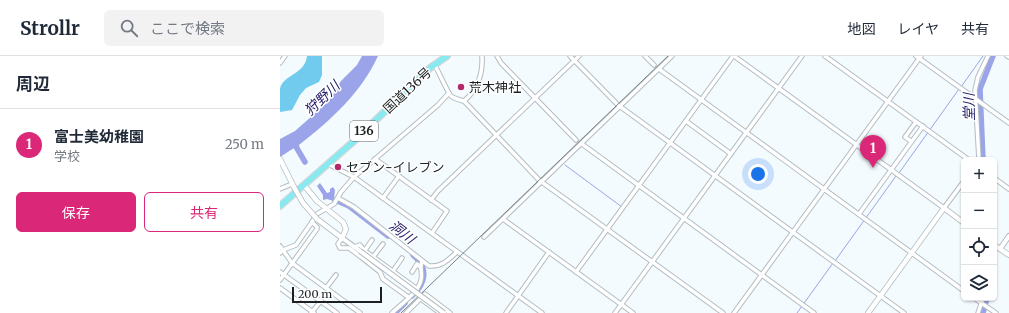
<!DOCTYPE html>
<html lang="ja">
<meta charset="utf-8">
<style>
:root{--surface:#fff;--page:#f2f2f3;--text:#1f2937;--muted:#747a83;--line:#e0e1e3;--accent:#db2777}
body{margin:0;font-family:Merriweather,"Noto Sans JP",serif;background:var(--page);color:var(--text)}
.controls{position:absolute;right:12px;bottom:12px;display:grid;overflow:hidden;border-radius:6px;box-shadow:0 1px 3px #0004}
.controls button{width:36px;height:36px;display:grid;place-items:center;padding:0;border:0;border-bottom:1px solid var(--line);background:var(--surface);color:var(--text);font:20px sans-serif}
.scale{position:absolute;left:12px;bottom:10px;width:90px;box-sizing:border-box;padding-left:4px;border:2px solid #1c2022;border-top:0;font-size:11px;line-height:14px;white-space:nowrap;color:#1c2022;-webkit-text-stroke:3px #fff;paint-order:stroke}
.you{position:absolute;left:478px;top:118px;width:14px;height:14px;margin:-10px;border:3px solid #fff;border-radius:50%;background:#1a73e8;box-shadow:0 0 0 6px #1a73e833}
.badge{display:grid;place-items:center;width:26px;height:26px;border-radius:50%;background:var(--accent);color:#fff;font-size:13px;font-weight:700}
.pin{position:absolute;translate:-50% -33px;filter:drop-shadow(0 1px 2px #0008)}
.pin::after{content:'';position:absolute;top:21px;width:14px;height:12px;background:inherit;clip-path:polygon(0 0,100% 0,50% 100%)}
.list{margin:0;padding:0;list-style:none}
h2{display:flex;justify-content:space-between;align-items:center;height:52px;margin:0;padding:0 16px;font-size:17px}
h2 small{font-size:13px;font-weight:400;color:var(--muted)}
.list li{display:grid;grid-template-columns:26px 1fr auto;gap:12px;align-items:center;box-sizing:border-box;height:72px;padding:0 16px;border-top:1px solid var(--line)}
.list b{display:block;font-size:15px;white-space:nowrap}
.list p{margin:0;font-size:13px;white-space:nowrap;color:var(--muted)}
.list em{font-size:13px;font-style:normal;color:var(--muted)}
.actions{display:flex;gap:8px;padding:12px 16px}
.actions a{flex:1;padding:9px 0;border:1px solid var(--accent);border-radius:6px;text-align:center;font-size:14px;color:var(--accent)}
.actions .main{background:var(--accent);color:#fff}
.icon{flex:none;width:22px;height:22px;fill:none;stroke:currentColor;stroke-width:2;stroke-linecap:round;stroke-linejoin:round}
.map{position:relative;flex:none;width:729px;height:257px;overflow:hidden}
header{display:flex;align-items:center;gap:24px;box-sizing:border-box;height:56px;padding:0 20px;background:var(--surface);border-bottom:1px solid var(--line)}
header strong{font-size:19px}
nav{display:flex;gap:22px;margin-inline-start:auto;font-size:14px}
.search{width:280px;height:36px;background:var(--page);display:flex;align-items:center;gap:10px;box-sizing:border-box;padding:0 14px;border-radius:6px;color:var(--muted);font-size:15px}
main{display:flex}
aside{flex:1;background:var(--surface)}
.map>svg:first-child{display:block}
</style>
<header>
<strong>Strollr</strong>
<div class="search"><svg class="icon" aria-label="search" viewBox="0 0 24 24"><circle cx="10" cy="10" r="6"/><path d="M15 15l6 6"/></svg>ここで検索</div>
<nav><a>地図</a><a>レイヤ</a><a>共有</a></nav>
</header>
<main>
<aside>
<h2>周辺<small></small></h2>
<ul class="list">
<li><span class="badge">1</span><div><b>富士美幼稚園</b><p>学校</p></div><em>250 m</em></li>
</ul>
<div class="actions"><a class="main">保存</a><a>共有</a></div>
</aside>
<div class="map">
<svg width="729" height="257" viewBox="0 0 729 257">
<rect width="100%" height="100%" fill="#f3fbff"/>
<!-- forest -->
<path fill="#71cbef" d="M27,0h15v19l-3,7 -13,6 -6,7 -8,15 -12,2c0,-7 0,-16 0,-23 3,-15 25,-14 27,-33z"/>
<!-- water -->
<g fill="#9ba4e8">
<path d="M82,0h16c-17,37 -47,64 -79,89l1,6 -2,1 -4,-4 -14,9v-18l15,-8 34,-30 12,-20 16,-16z"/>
<polygon points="40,127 47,137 50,136 50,133 53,131 55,134 54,142 61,145 60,147 47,143 43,144 43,139 37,130"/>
</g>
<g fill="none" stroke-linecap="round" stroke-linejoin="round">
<!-- stream -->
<g stroke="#9ba4e8" stroke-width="1">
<polyline points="681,31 703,0"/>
<polyline points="285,109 342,151"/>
<polyline points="619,117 679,33"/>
<polyline points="555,205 616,120"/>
<polyline points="517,257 553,207"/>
</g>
<!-- river -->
<g stroke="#9ba4e8" stroke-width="5.5">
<polyline points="15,89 25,106"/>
<polyline points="703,104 700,33 713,0"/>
<polyline points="55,144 69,150 108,180"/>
<path d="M132,240c14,-13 17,-28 1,-41"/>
<polyline points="115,257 125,247"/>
<polyline points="703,257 707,242"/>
</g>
<!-- minor casing -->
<g stroke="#b3bdc1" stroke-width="5.5">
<g id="minor">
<polyline points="217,0 221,7 296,84"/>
<polyline points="290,0 338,49 624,257"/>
<polyline points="365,0 374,9"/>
<polyline points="454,0 664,152 684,125"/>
<polyline points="545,0 689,104"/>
<polyline points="636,0 729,67"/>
<polyline points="727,0 729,1"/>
<polyline points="0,7 5,0"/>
<path d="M154,8c4,6 15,31 17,32 4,3 9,4 13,5l75,79 184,133"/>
<polyline points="379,13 684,235"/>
<path d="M184,45c13,-11 19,-27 18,-45"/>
<polyline points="406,65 451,98"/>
<polyline points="631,85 625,81 636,66"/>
<polyline points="302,88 534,257"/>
<polyline points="95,103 167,155 152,177"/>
<polyline points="699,104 695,34 698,21 708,0"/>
<polyline points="48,108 74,121 262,257"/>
<polyline points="714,122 729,133"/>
<polyline points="0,133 12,128"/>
<path d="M58,142l16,9 75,59c13,1 19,-6 28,-14"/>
<polyline points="103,142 119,120"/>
<polyline points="151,144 158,135 299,0"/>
<polyline points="579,158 643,70"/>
<polyline points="223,163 353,257"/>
<polyline points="204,181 392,0"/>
<polyline points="62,182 58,188 60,192 69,192 81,201 100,216 103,223 128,241"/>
<polyline points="0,190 12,207 80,257"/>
<polyline points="74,191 80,189 85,195 137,233"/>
<polyline points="85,194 92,184"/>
<polyline points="0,197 3,194 16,189 32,166"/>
<polyline points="93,201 103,188"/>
<polyline points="113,215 122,202"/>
<polyline points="0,216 57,257"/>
<polyline points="132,216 137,208 140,211"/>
<polyline points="296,216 453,0"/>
<polyline points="0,224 37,173 37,171 32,166 37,158 54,148 61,136 74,121 158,49 169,37"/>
<polyline points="0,232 34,257"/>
<polyline points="46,232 56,219"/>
<polyline points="694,242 716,257"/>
<polyline points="141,243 160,257"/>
<polyline points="31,257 41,245"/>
<path d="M112,257c9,-9 26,-20 29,-33 2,-7 -2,-12 1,-19"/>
<polyline points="126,257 145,238 170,257"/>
<polyline points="226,257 269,196"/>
<polyline points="335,257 522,0"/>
<polyline points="454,257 641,0"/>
<polyline points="698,257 703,242"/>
</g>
</g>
<!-- tertiary casing -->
<g stroke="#b3bdc1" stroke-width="6">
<g id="tertiary">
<polyline points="62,182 80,195"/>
<polyline points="720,193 729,180"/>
</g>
</g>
<!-- secondary casing -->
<g stroke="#b3bdc1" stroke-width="6">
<g id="secondary">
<polyline points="0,103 14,131"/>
<polyline points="24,129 37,145 63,166 66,173 62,182 37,163"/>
<polyline points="714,189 729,199"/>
<polyline points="588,257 664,152 684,167"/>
</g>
</g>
<!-- trunk casing -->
<g stroke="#d6d7d7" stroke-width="8">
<polyline id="trunk" points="0,150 74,85 150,12 167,0"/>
</g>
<!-- minor -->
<use href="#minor" stroke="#fff" stroke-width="3.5"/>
<!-- tertiary -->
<use href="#tertiary" stroke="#fff" stroke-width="4"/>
<!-- secondary -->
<use href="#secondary" stroke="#fff" stroke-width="4.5"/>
<!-- trunk -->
<use href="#trunk" stroke="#86eaf0" stroke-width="5.5"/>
<!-- rail -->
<polyline stroke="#7b8184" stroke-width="1" points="121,257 388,0"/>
<!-- tertiary-bridge casing -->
<g stroke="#b3bdc1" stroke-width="6" stroke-linecap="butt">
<polyline id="tertiary-bridge" points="80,195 164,257"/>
</g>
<!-- secondary-bridge casing -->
<g stroke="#b3bdc1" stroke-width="6" stroke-linecap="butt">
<polyline id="secondary-bridge" points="14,131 23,147 37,163"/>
</g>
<!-- tertiary-bridge -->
<use href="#tertiary-bridge" stroke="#fff" stroke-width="4"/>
<!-- secondary-bridge -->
<use href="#secondary-bridge" stroke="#fff" stroke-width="4.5"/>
</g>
<!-- markers -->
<g fill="#b22a6c" stroke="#fff" stroke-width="1.5">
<circle cx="181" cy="31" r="4"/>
<circle cx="58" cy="111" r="4"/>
</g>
<g text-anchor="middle" stroke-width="3" stroke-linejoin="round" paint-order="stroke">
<!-- shield labels -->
<rect fill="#fff" stroke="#606364" stroke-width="1" x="70" y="65" width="28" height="20" rx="3"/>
<g font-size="12" font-weight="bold" fill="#1c2022">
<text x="84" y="79">136</text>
</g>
<!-- poi labels -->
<g font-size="13" fill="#1c2022" stroke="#fff" text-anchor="start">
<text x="189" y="36">荒木神社</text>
<text x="66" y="116">セブン-イレブン</text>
</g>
<!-- street labels -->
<g font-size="13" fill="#1c2022" stroke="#fff">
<text transform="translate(127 34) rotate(-43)" y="5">国道136号</text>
</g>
<!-- water labels -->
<g font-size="14" font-style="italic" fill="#211b69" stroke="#fff">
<text transform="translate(42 42) rotate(-44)" y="5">狩野川</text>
<text transform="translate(689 51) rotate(-91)" y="5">堂川</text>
<text transform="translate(122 176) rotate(38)" y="5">洞川</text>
</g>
</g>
</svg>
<div class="controls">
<button>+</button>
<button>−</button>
<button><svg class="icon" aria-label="locate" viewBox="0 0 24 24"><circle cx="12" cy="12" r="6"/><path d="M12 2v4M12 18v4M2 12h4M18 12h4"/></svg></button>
<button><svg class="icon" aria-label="layers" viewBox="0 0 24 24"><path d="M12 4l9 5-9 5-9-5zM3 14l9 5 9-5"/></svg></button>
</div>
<div class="scale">200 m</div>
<div class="you"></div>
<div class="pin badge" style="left:593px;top:112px">1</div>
</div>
</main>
